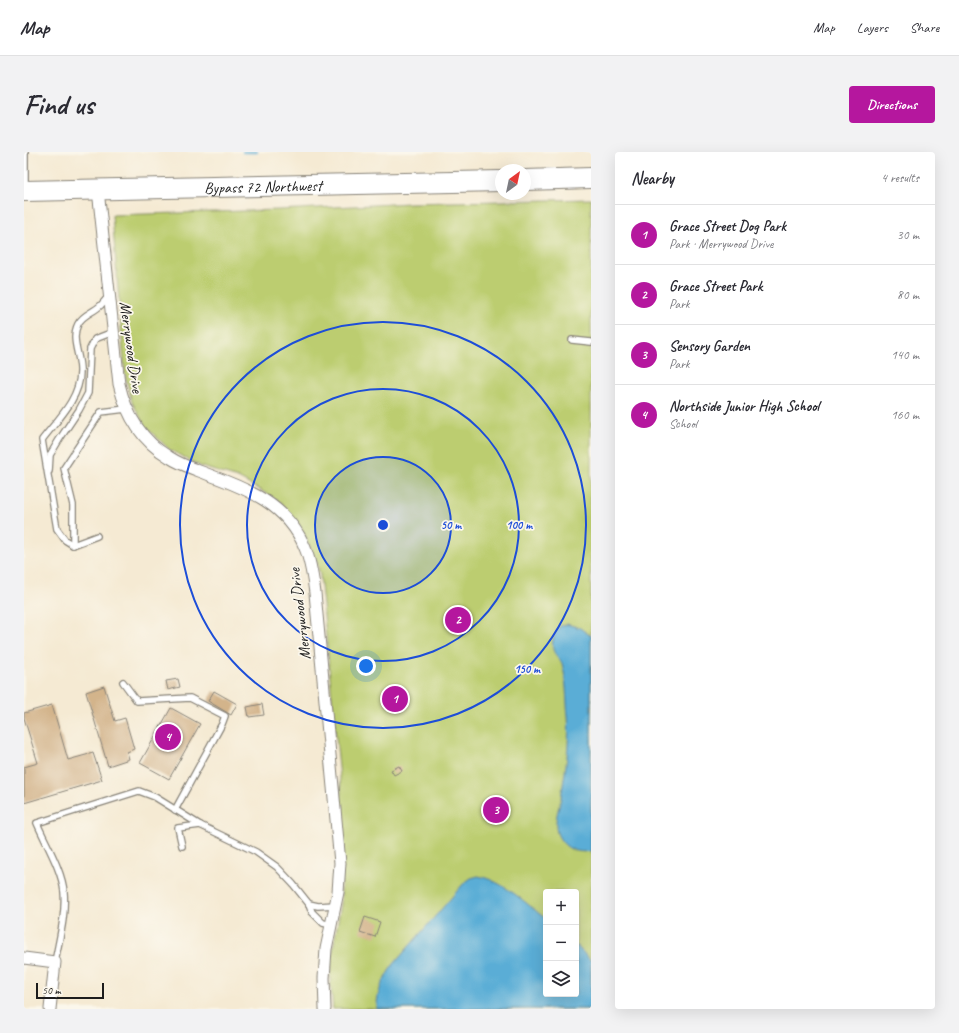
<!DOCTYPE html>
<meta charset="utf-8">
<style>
:root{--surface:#fff;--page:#f2f2f3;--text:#2b2b33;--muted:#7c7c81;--line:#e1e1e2;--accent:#b5179e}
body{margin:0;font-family:Caveat,sans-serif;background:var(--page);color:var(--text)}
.controls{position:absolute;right:12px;bottom:12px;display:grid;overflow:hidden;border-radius:4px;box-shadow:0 4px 16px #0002}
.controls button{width:36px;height:36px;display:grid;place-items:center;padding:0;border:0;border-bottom:1px solid var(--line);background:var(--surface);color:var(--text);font:20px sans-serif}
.compass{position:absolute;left:471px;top:12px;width:36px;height:36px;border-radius:50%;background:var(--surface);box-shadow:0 4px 16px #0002;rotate:33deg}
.scale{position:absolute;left:12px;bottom:10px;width:68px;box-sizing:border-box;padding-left:4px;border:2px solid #1c1c1c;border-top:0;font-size:11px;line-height:14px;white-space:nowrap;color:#1c1c1c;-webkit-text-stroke:3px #fbf7ec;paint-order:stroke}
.you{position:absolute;left:342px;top:514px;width:14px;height:14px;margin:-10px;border:3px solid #fff;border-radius:50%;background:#1a73e8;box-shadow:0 0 0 6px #1a73e833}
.badge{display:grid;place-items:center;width:26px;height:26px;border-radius:50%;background:var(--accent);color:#fff;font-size:13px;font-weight:700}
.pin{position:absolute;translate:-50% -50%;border:2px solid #fff;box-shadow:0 1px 4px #0006}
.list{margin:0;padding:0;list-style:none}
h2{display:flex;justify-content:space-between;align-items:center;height:52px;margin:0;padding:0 16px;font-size:17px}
h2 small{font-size:13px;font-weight:400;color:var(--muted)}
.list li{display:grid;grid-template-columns:26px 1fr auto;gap:12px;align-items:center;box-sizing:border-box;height:60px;padding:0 16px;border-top:1px solid var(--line)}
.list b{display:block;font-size:15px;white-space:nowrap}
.list p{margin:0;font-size:13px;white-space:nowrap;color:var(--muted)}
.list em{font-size:13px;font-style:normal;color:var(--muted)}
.icon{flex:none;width:22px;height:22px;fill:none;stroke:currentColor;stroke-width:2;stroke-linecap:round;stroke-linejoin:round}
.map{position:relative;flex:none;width:567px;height:857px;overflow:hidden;border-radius:4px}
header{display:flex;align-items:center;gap:24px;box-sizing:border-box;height:56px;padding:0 20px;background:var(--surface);border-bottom:1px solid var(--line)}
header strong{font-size:19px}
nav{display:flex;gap:22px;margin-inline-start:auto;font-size:14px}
.intro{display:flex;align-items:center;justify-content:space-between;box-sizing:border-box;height:96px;padding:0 24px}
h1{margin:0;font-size:28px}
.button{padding:10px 18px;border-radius:4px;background:var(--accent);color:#fff;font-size:14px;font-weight:700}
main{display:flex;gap:24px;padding:0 24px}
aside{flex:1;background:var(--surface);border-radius:4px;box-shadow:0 4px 16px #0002}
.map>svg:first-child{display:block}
</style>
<header>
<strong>Map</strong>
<nav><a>Map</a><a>Layers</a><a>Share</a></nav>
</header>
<div class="intro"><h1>Find us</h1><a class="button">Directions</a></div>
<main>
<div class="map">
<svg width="567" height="857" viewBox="0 0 567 857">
<rect width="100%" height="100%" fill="#fbf7ec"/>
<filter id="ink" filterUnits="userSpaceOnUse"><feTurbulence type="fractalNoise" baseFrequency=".025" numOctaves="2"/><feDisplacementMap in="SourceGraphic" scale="8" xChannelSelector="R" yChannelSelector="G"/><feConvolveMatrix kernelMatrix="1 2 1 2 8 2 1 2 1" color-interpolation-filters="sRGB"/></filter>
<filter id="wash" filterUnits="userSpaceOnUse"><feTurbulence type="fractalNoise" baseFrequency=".012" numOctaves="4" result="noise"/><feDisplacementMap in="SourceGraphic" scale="16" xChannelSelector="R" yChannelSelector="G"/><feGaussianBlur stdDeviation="0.9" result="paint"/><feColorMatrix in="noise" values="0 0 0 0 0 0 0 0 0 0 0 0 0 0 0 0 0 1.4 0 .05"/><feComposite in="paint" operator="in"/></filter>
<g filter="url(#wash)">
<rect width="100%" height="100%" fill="#f5ead3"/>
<!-- green -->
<path fill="#bccd6f" stroke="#6c7446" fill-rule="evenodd" d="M567,47v810h-258l-3,-31 3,-30 8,-44v-116l-21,-213 -3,-12 -12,-27 -9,-16 -18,-20 -40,-22 -36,-11 -32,-17 -25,-24 -13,-24 -7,-27 -13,-160 167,-5 131,-7zM522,740h30v102h-30z"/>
<!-- water -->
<g fill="#5aadd6" stroke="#3b6479">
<path d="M543,472l13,4 11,8v215c-15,3 -28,-3 -34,-18 -4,-14 4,-29 5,-42 4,-24 8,-51 6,-75 -2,-17 -1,-36 -6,-52 -1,-5 -8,-9 -9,-15 -2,-8 2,-16 7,-23z"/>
<path d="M454,724c24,4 49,28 68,43v75h30v-49l15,16v48h-214c-1,-17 7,-31 16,-44l71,-82 7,-5z"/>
</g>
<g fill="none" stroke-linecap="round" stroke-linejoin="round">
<!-- stream -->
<polyline stroke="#5aadd6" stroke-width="2.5" points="219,0 233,0"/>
</g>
<g id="blocks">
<!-- building -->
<g fill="#d3b48b">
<polygon points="154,527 156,535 144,538 142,529"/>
<polygon points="80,534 91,569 101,566 110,597 103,600 105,607 84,614 62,540"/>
<polygon points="190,539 213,552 207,563 184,549"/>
<polygon points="238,552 240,563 225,565 223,555"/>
<polygon points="28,553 44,608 69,601 78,628 0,651 0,615 14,611 0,566 0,561"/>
<polygon points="147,556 176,572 145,627 116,611"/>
<polygon points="375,614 378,619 370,623 367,618"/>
<polygon points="341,765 356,770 351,785 336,780"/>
</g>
</g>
</g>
<g filter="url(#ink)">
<use href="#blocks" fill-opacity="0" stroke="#888378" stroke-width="1"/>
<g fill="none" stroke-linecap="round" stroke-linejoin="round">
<!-- lane casing -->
<g stroke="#888378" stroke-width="8">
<g id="lane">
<polyline points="1,0 1,36"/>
<polyline points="548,188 567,190"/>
<polyline points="25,319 26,303 35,288 55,258 64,241 66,197 71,187 89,180"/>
<path d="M73,384l-24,9 -8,-5 -8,-11 -15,-89c15,-20 38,-41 38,-68 1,-16 -10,-32 -2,-48 5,-10 15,-11 23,-19 3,-3 5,-6 8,-9"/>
<polyline points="49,393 49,353 40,316 77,260 102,257"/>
<polyline points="99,530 113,549 166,546 201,564 198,572 151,658"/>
<polyline points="158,694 154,676 176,673"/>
<polyline points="285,752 294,754 311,753"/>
<path d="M31,810c4,-22 11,-47 9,-70 -2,-22 -18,-48 -27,-69l102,-32 16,6 45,28 56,27 21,15 16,17 16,20 3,8 11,11 8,2"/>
</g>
</g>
<!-- street casing -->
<g stroke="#888378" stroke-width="13">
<g id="street">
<path d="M74,38l21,194c7,30 23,57 50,73 12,8 25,12 38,17 41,15 81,31 98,74 6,14 8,30 10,45l25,270 -2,29 -12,57 -2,29 1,31"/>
<polyline points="0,806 31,810 26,857"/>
</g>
</g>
<!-- highway casing -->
<g stroke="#888378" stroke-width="22">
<g id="highway">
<polyline points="501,28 567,26"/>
<path id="s1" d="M0,39l477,-10"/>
</g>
</g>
<!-- lane -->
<use href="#lane" stroke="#fff" stroke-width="5.5"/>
<!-- street -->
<use href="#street" stroke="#fff" stroke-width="11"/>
<!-- highway -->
<use href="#highway" stroke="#fff" stroke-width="20"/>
</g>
</g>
<!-- distance rings -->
<circle cx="359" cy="373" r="68" fill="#1d4ed8" fill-opacity=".12"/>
<g fill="none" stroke="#1d4ed8" stroke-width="2">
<circle cx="359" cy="373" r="68"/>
<circle cx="359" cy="373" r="136"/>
<circle cx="359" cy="373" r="203"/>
</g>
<g text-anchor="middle" stroke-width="3.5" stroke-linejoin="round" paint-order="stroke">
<!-- street labels -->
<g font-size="16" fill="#1c1c1c" stroke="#fbf7ec">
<text dy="6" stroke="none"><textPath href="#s1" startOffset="239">Bypass 72 Northwest</textPath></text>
<text transform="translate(108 195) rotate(82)" y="6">Merrywood Drive</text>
<text transform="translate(275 462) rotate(-97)" y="6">Merrywood Drive</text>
</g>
</g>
<circle cx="359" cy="373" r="6" fill="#1d4ed8" stroke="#fbf7ec" stroke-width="2"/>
<g font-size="12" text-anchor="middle" font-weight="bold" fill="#1d4ed8" stroke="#fbf7ec" stroke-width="3.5" stroke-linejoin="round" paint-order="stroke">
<text x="427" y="377">50 m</text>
<text x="495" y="377">100 m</text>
<text x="503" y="521">150 m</text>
</g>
</svg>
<div class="controls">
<button>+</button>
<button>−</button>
<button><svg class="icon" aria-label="layers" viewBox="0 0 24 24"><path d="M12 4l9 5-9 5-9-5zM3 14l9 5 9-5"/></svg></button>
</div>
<svg class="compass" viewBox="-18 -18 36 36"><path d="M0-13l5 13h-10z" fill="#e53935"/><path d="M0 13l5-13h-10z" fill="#7c7c81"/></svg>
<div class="scale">50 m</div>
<div class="you"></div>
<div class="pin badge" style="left:371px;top:547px">1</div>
<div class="pin badge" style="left:434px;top:468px">2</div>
<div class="pin badge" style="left:472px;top:658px">3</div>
<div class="pin badge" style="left:144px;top:585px">4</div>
</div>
<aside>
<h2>Nearby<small>4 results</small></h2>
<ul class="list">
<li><span class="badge">1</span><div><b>Grace Street Dog Park</b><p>Park · Merrywood Drive</p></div><em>30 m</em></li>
<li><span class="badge">2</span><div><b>Grace Street Park</b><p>Park</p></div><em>80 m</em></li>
<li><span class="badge">3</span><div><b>Sensory Garden</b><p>Park</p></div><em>140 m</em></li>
<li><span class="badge">4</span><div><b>Northside Junior High School</b><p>School</p></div><em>160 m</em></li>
</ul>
</aside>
</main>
